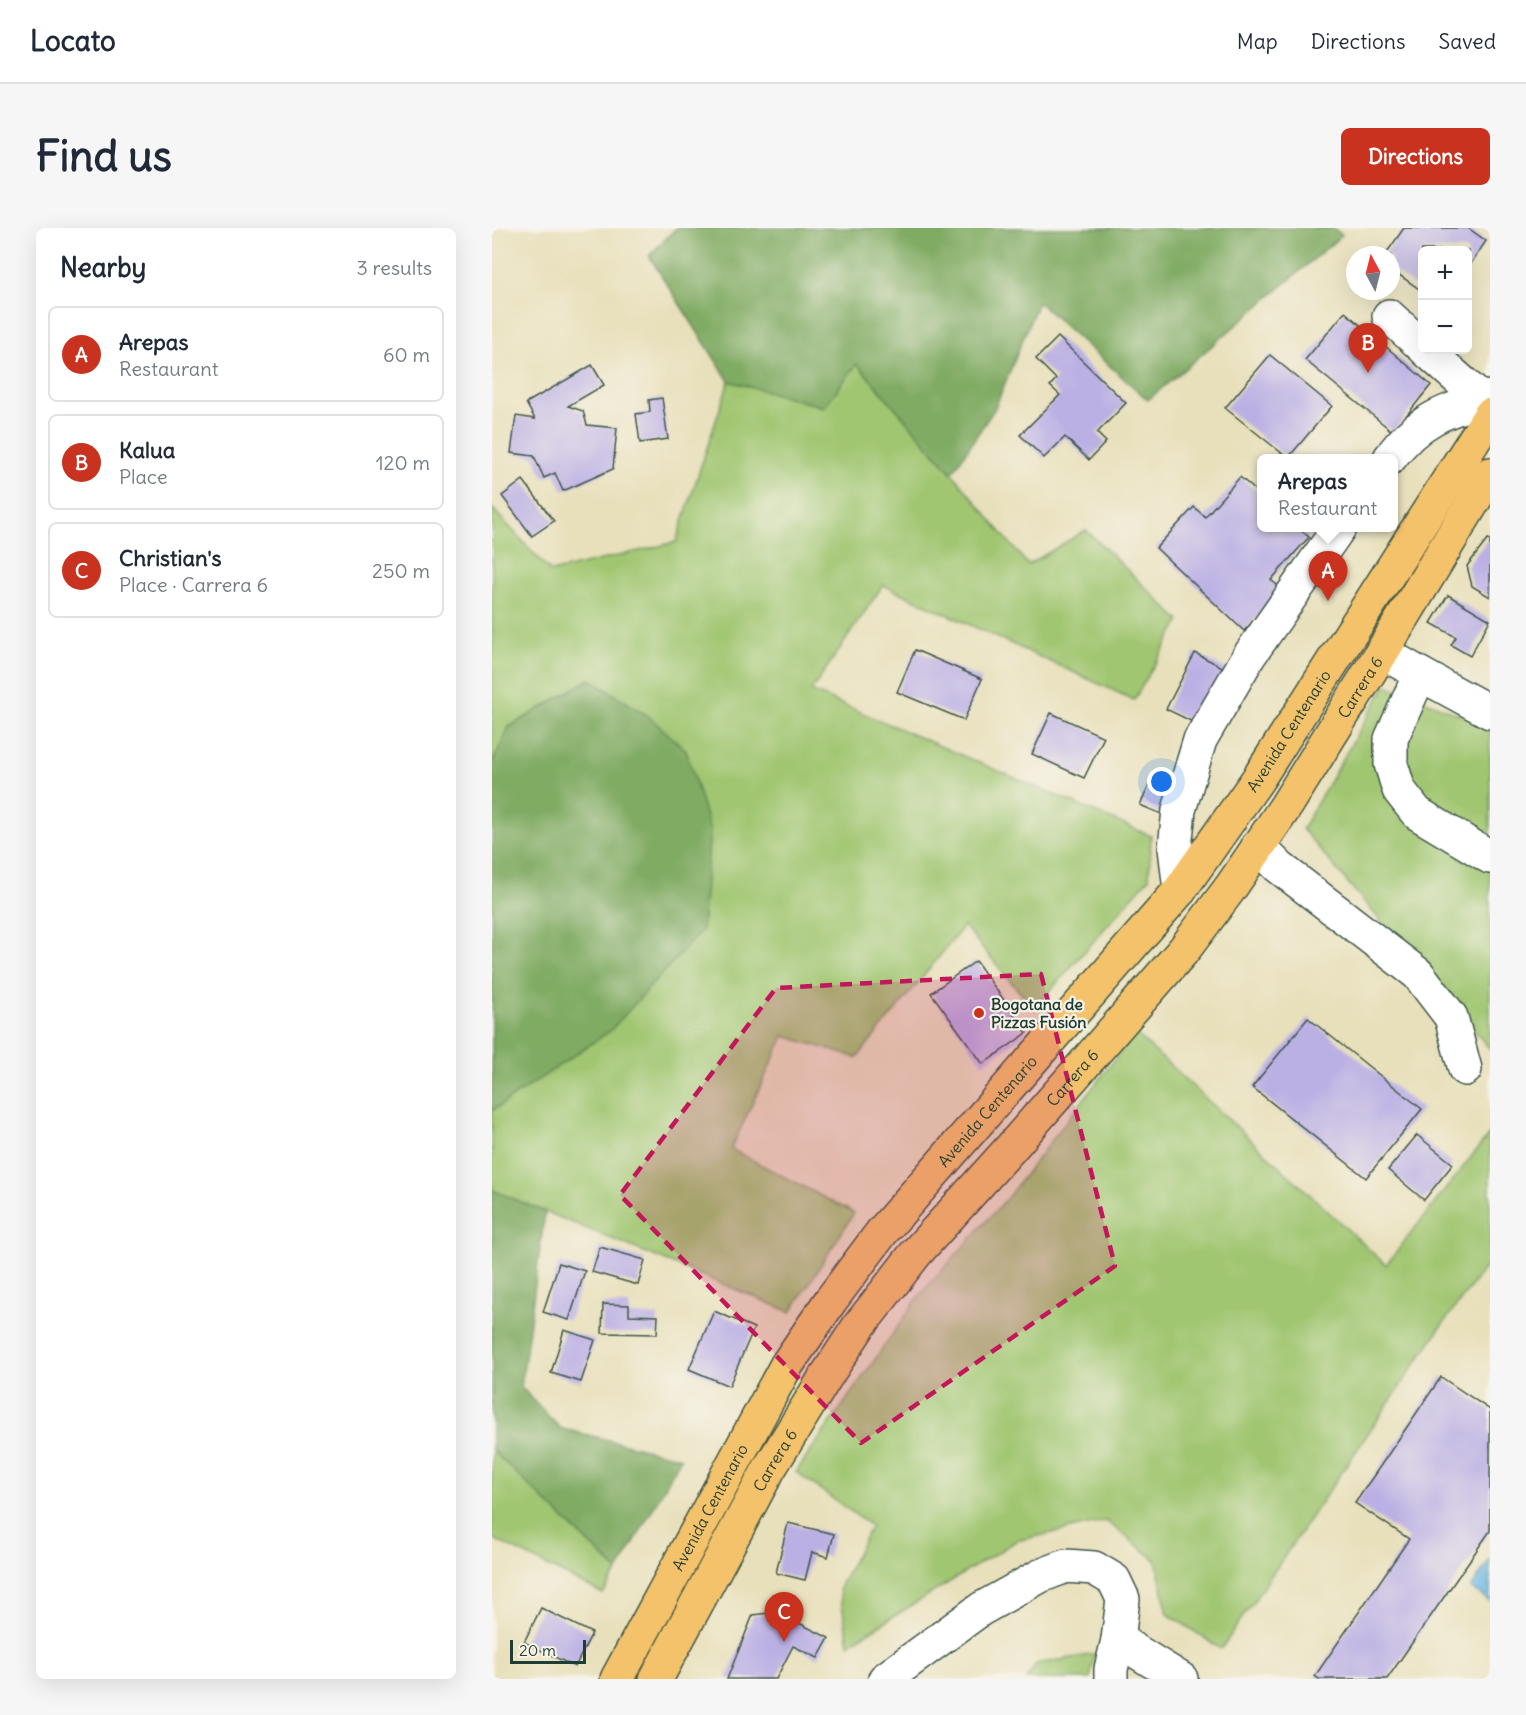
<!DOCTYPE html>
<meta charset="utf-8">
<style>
:root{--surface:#fff;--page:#f6f6f7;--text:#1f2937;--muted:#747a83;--line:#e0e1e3;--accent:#c8321e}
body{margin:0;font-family:Delius,sans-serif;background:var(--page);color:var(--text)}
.controls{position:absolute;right:18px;top:18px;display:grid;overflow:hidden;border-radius:9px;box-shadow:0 6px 24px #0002}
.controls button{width:54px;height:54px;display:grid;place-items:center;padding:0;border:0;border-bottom:2px solid var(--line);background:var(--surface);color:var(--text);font:30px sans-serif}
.compass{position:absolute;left:854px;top:18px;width:54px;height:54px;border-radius:50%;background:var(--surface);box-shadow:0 6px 24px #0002;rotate:353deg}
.scale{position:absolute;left:18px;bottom:15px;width:76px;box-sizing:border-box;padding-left:6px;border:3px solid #1f3d34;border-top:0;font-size:16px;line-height:21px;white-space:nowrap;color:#1f3d34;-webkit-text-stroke:4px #f7f3e8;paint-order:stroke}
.you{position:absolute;left:670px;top:554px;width:21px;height:21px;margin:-15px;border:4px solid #fff;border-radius:50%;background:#1a73e8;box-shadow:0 0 0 9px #1a73e833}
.badge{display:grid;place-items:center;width:39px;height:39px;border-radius:50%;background:var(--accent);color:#fff;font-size:20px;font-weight:700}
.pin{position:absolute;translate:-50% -50px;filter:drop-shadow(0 2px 3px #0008)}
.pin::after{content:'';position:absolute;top:32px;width:21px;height:18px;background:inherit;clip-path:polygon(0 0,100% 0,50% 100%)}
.popup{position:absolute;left:765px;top:226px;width:141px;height:78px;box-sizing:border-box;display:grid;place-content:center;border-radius:9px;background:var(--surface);filter:drop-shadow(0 2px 4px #0005);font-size:20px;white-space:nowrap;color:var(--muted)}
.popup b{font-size:22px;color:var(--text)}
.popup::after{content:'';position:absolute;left:50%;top:100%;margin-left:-12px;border:12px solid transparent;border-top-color:var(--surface)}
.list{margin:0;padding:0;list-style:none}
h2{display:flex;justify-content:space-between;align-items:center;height:78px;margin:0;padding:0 24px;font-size:26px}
h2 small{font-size:20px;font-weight:400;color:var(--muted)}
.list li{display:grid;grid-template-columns:39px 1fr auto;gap:18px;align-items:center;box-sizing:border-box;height:96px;margin:0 12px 12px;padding:0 12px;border:2px solid var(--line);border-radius:9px}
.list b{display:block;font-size:22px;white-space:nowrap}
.list p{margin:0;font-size:20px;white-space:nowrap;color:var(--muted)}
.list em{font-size:20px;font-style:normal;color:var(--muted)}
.map{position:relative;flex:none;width:998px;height:1451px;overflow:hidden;border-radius:9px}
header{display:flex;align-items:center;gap:36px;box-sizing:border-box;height:84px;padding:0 30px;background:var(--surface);border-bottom:2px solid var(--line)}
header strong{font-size:28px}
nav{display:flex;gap:33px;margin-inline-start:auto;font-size:21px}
.intro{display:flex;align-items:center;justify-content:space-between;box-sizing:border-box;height:144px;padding:0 36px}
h1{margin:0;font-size:42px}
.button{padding:15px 27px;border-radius:9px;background:var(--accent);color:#fff;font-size:21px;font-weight:700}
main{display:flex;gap:36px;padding:0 36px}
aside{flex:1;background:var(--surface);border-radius:9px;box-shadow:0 6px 24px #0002}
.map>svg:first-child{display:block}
</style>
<header>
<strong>Locato</strong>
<nav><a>Map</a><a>Directions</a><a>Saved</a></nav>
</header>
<div class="intro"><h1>Find us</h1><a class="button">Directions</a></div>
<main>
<aside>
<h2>Nearby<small>3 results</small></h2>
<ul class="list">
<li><span class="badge">A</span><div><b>Arepas</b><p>Restaurant</p></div><em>60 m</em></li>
<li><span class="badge">B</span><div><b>Kalua</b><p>Place</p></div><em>120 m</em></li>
<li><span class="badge">C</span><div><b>Christian's</b><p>Place · Carrera 6</p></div><em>250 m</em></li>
</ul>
</aside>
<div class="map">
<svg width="998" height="1451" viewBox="0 0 998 1451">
<rect width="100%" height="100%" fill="#f7f3e8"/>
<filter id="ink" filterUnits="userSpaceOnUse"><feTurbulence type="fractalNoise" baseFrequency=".0167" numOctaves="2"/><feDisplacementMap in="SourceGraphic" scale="12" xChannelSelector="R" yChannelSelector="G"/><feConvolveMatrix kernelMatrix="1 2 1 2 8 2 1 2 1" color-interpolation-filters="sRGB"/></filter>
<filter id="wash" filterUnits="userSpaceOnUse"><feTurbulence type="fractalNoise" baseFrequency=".008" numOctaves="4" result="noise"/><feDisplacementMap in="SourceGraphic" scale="24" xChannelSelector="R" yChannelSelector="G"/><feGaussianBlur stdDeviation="1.35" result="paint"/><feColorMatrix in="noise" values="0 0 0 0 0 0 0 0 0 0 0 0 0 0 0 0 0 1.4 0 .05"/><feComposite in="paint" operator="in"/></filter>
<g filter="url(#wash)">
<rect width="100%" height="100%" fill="#e8e0bb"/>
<!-- green -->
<g fill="#a0c671" stroke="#608252" stroke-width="1.5">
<polygon points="365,135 460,245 536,337 594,302 688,393 642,472 391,357 319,463 659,608 657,650 542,781 472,698 365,830 292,808 239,921 362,985 299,1084 0,962 0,883 118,803 17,499 0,536 0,280 59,344 184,314 237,153 332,179"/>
<polygon points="894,457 998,499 998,821 810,601"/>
<polygon points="643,805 894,1037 998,905 998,1033 950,1097 729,1421 676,1386 664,1332 614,1293 524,1313 357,1416 347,1360 379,1298 304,1244 428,1067 515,970"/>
<polygon points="0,1222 126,1343 111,1366 0,1310"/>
<polygon points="603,1426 598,1451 534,1451 544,1436"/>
</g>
<!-- forest -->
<g fill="#80ab63" stroke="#50744c" stroke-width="1.5">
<polygon points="184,0 841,0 850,7 656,172 546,74 503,180 460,245 365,136 332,179 237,153 157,28"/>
<polygon points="98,451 155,487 194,522 218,602 210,702 118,803 0,883 0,536 17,499"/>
<polygon points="0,962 53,984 29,1159 68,1200 189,1230 126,1343 0,1222"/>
</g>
<!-- water -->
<polygon fill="#6ab7e4" stroke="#447a8c" stroke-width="1.5" points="998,1332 998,1373 979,1360"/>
<g id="blocks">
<!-- building -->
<g fill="#bbb0e4">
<polygon points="912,0 976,0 994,13 976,40 976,22 930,22 930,63 899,41 899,27 893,27"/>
<polygon points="853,84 939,157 901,204 813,132"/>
<polygon points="566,109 634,175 605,205 614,214 597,232 573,209 552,230 528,207 568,167 558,158 564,151 544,131"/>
<polygon points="778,127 840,178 796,230 733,180"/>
<polygon points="100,137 112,157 76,178 91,183 95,197 125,200 121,241 71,263 63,245 52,250 42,228 19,225 24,188 43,191 34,175"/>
<polygon points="170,170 176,211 148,215 144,186 158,184 157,172"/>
<polygon points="748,249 770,268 770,300 806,300 817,309 779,352 791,362 752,403 664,320 702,279 713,289"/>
<polygon points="31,252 62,293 40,308 10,268"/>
<polygon points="996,311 998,312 998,369 980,358 975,338"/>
<polygon points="956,367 998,392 978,428 959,417 964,409 939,395"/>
<polygon points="423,422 490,451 472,492 405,464"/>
<polygon points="703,425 738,443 709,498 674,481"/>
<polygon points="559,485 612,509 592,550 540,526"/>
<polygon points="660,551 683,560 672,587 648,577"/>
<polygon points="484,733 535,805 491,836 439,765"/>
<polygon points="816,790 930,881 874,950 760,859"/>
<polygon points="925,907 961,936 932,972 896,942"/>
<polygon points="108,1019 153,1032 146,1057 100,1044"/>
<polygon points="67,1035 93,1043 77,1092 51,1084"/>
<polygon points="111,1076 137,1077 137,1087 166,1088 165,1106 110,1105"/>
<polygon points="222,1083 262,1100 237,1158 197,1141"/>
<polygon points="72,1102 103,1112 89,1154 59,1145"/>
<polygon points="949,1149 998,1182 998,1303 895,1451 827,1451 823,1448 917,1311 863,1275"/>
<polygon points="296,1295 342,1306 336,1329 320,1324 313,1352 284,1345"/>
<polygon points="49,1380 100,1405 83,1439 32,1414"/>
<polygon points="285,1384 337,1410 326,1430 301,1418 284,1451 235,1451 261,1387"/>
</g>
</g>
</g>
<g filter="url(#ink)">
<use href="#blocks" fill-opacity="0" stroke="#3d5548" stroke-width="1.5"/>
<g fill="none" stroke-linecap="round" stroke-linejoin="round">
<!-- minor casing -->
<g stroke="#3d5548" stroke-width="36">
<g id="minor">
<polyline points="897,88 930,118"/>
<polyline points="934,122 990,172"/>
<path d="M898,230c28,-39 55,-47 100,-61"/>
<polyline points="890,424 928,446 998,484"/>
<polyline points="928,446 899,511 899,536 907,562 925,585 998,629"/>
<polyline points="766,618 787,639 926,746 959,789 973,841"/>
<polyline points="688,662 683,620 687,582 708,512 757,428 847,300"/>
<polyline points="626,1412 689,1451"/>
<polyline points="393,1451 489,1381 548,1348 574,1338 602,1340 622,1352 631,1371 626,1412 619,1441 619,1451"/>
</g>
</g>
<!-- major casing -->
<g stroke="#3d5548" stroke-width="36">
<g id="major">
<path id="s1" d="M125,1451l169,-313 45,-66 51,-68 298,-342 78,-111 232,-364"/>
<path id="s2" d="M164,1451l113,-210 56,-91 34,-52 57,-73 94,-104 173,-198 48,-64 55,-81 96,-154 108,-178"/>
</g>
</g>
<!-- minor -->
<use href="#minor" stroke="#fff" stroke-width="33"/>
<!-- major -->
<use href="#major" stroke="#f4c26a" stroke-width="33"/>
</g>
</g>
<!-- marked area -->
<path fill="#c2185b" fill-opacity="0.2" stroke="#c2185b" stroke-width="4.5" stroke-dasharray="12 8" stroke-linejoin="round" d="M549,746l74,292 -254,177 -241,-248 156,-207z"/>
<!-- markers -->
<circle fill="#c8321e" stroke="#f7f3e8" stroke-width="2" cx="487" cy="785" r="6"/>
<g text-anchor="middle" stroke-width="4.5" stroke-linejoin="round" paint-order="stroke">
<!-- street labels -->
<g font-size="16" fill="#1f3d34" stroke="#f7f3e8">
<text dy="6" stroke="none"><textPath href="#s2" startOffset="1221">Carrera 6</textPath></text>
<text dy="6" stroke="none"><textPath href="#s1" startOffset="1167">Avenida Centenario</textPath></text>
<text dy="6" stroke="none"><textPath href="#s2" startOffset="735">Carrera 6</textPath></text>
<text dy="6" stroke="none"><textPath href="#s1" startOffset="681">Avenida Centenario</textPath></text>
<text dy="6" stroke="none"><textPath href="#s2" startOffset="249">Carrera 6</textPath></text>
<text dy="6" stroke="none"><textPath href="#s1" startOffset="195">Avenida Centenario</textPath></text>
</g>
<!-- poi labels -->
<g font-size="16" font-weight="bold" fill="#1f3d34" stroke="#f7f3e8" text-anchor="start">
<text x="499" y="782">Bogotana de<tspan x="499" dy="18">Pizzas Fusión</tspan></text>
</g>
</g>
</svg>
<div class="controls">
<button>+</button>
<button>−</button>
</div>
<svg class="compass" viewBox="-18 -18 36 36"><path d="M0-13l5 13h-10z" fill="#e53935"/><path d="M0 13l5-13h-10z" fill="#747a83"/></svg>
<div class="scale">20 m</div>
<div class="you"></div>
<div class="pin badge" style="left:836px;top:373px">A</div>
<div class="popup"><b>Arepas</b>Restaurant</div>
<div class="pin badge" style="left:876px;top:145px">B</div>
<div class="pin badge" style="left:292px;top:1414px">C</div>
</div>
</main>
